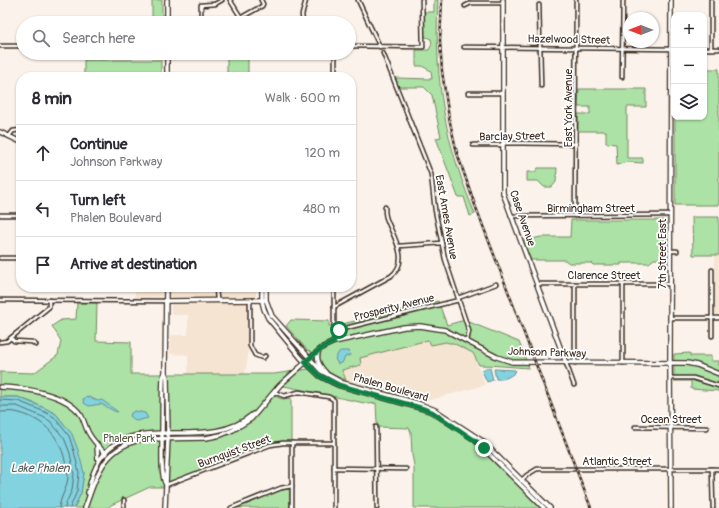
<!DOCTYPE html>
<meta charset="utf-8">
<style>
:root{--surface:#fff;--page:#f2f2f3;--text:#2b2b33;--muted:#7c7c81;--line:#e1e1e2}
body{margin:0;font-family:Pangolin,sans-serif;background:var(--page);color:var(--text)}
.controls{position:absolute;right:12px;top:12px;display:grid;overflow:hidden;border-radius:8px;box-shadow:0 1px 3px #0004}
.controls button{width:36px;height:36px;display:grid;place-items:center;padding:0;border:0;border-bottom:1px solid var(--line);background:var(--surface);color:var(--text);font:20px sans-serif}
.compass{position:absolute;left:623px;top:12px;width:36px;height:36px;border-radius:50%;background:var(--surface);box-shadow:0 1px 3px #0004;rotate:270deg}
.stop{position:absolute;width:12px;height:12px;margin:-9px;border:3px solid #0b8043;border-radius:50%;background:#fff}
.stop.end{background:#0b8043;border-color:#fff;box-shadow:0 1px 4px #0008}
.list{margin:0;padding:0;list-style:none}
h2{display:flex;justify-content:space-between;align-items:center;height:52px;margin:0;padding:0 16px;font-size:17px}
h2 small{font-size:13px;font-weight:400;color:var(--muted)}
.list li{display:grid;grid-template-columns:26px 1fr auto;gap:12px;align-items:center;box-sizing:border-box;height:56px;padding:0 16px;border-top:1px solid var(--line)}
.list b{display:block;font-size:15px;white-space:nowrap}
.list p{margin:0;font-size:13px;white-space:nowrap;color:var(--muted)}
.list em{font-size:13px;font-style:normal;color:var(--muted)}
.icon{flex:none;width:22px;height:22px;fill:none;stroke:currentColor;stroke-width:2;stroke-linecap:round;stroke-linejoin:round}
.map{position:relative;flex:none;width:719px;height:508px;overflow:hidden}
.search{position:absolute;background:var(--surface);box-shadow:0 1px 3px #0004;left:16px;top:16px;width:340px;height:44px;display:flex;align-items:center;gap:10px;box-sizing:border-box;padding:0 14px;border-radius:22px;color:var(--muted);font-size:15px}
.panel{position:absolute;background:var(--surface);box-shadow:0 1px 3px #0004;left:16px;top:72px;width:340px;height:220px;border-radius:16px}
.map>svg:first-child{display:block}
</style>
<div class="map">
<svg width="719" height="508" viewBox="0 0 719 508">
<rect width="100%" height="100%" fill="#fbf3eb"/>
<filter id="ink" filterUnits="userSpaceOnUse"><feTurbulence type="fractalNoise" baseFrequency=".025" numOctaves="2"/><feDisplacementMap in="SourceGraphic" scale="8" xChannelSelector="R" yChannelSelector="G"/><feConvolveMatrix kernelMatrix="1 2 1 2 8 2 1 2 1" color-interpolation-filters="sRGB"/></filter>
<g filter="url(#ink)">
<!-- built -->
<g fill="#f6e4d2">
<rect x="715" y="255" width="4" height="59"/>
<polygon points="135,287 207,287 211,290 219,289 219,287 256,287 256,297 247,297 248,356 245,374 188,374 188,355 170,354 171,335 188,335 188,315 171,315 171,297 135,298"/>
<polygon points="415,329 471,348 485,385 423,402 336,377 320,354"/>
</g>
<!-- green -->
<g fill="#ace2a5" stroke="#748662">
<polygon points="152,0 162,0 162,18 152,17"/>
<path d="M434,0h4c-3,57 2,114 20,168 5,16 11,31 17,46l-5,2 -6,-19h-6l-22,-59 5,-1 -9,-42 -8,-8h-26l-2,-9 36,1 -1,-8 -9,-5h-6v-16h13l3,-6 -1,-5 -7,-3v-24h10z"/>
<rect x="227" y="53" width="21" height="24"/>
<rect x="84" y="60" width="77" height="17"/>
<polygon points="704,69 719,69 719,205 675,205 675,117 704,117"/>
<polygon points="579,89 646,89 646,107 627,107 627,158 643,158 643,163 627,162 617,165 616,144 606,143 606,131 578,131 578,114 590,114 590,107 578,107"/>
<polygon points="538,168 557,168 556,182 552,187 544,187 538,181 527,181 527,172 535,172"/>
<polygon points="692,217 719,217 719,255 693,255"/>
<polygon points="571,220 666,220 666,259 654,259 649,263 621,263 621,265 593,265 591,263 569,263 565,260 531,260 523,241 541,237 570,237"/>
<path d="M438,301l9,24 14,-4 8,1 50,20 10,26c-17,-1 -33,-3 -50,-3l-6,-12 -20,-10h-4l-3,-1 -15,3 -3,-5 -68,18 1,7 -19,5 4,10 -15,-5 -22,-25 -1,1 -22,-25 5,-6 38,1v5l9,-1z"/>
<path d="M77,303h20l-1,38 35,1v32h143l35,-5 13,11 12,6 90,25c17,7 41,23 55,35l62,62h-127v-43l-2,-10 -1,-23 -2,-4 -30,-1 -2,-4 -1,-20 -7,1 -85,-18h-9v10l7,3 9,-1v44h-21l-107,45h-13l-39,18 -3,3h-34l7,-15 3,-20 -20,-49 -8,-10 -22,-11 -16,-6h-18v-25l34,1 24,-18 3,-14 -9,-15 9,-6 15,-1z"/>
<polygon points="690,353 690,356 711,356 711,361 719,361 719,391 691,389 691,381 674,381 674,354"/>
<polygon points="290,489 290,508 237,508 282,490"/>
</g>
<!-- water -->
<g fill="#83d2df" stroke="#668f92">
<polygon points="341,351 349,351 350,355 345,357 342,363 338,364 335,359 339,352"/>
<polygon points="487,368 490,368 493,380 487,382 482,371"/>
<path d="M494,369l21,1 1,1c-5,6 -13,9 -20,8z"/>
<polygon points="0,397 18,397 47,409 56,414 72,434 78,450 84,473 81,493 74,508 0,508"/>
<polygon points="89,397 98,401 102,400 118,412 114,411 101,404 89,406 84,403 83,399 85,398"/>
<polygon points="135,411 145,413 148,418 136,421 130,416 131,413"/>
</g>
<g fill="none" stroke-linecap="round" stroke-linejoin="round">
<!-- shore -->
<g stroke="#586d6b" stroke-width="1">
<polyline points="0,400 18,401 45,412 54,417 69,436 74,451 79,473 77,491 70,508"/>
<polyline points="0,406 17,406 43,417 50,421 64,438 70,453 74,474 72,490 66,503 65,508"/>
<path d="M0,412c5,0 11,-1 15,0 26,5 45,23 50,49 1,4 3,10 3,15 0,11 -8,21 -9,32"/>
</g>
<!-- street casing -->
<g stroke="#3b2a1e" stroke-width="5.5">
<g id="street">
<polyline points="230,0 240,16 242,17 262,6 263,4 261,0"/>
<polyline points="358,0 380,47"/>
<polyline points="539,5 541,86"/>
<polyline points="465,6 471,3 503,3"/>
<polyline points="201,23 201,5 215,4 222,0"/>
<polyline points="303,23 302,15 306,0"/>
<polyline points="0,46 23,46"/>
<polyline points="349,46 423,47 422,0"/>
<polyline points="464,47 674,49"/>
<polyline points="704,49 719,49"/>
<polyline points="711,49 711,0"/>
<polyline points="383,53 431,174 435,210 445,259 469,331 467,341"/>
<polyline points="335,77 335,53"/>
<polyline points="622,77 623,0"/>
<polyline points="468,93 503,93"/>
<polyline points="9,136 13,131 21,130"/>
<polyline points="473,145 500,145 506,143 576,144"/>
<polyline points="0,215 21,215"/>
<polyline points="511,216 670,215"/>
<polyline points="575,216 576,0"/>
<polyline points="399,246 442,243"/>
<polyline points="671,251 677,251"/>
<polyline points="0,258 21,258"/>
<polyline points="712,270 712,336"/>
<polyline points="537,284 670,284"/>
<polyline points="623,284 623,363"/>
<polyline points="216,287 217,300"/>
<polyline points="458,298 496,284"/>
<polyline points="0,300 166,301"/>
<polyline points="250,301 250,346 255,355 263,358 265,356"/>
<path d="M334,307l57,-31c21,-16 0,-42 -5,-59 -1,-3 -1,-7 -1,-10"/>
<polyline points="670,318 719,318"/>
<polyline points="334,331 459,300"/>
<polyline points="11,338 14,341 32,342 36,345"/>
<polyline points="0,342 7,341 49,307 49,300"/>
<polyline points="334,342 334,287"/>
<polyline points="566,363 574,385"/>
<polyline points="575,363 575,284"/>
<polyline points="670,378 693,378 719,386"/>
<polyline points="274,392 284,396 299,392 329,397 334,400 334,508"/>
<polyline points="376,427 377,508"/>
<polyline points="635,427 707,428"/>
<polyline points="292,443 292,508"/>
<polyline points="334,468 406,469"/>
<polyline points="712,469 713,508"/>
<polyline points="521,481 527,475 537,469 719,469"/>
<polyline points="166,485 270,445 283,443 334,443"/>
<polyline points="124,500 124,508"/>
<polyline points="231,508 281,488 292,486"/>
</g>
</g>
<!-- secondary casing -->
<g stroke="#3b2a1e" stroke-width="6">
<g id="secondary">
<polyline points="503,0 503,193 566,363"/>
<polyline points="671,0 670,363 671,508"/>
<polyline points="167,23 167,0"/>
<polyline points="167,77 167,53"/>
<polyline points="0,132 21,142"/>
<polyline points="262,287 262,301 264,309 268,318 301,358 320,376 338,385 424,409 432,412 474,439 544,508"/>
<polyline points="266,287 266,300 272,316 321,371 343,383 417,403 435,410 481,440 550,508"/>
<polyline points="166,301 265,300"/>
<path d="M318,352c-2,9 2,14 8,21"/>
<path d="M0,387c24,1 66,6 81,28 3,5 4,11 7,17 4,8 11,15 18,22"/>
<polyline points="97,446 98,460"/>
<path d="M165,483c-4,-10 -3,-23 -3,-34 0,-24 0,-48 1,-72l2,-4"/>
<path d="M88,493c18,-101 111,-32 165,-79"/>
<path d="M85,508c12,-34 19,-61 58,-69l63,-1 15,-3 12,-5 18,-11 29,-34 43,-38 11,-5 70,-15 16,-1 25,4 52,27 15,5 175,1 10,2 22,9"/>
<polyline points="165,508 168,438 167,377 165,373 166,287"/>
</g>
</g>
<!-- street -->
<use href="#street" stroke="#fff" stroke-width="2.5"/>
<!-- secondary -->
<use href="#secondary" stroke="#fff" stroke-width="3.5"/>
<!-- rail casing -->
<g stroke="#3b2a1e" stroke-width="2.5">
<polyline id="rail" points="442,0 440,41 442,71 449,118 457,153 475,205 591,508"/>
</g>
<!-- rail -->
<use href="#rail" stroke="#fff" stroke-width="1" stroke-dasharray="3" stroke-linecap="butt"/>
</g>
</g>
<g fill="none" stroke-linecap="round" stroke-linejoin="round" filter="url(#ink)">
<!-- route -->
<polyline stroke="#0b8043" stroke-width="5" points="339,330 334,331 334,342 323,347 305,362 320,376 338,385 424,409 432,412 474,440 484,448"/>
</g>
<g text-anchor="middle" stroke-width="3.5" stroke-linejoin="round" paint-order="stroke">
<!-- street labels -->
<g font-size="11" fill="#3b2a1e" stroke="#fff">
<text transform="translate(569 39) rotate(1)" y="4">Hazelwood Street</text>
<text transform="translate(568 108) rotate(-90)" y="4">East York Avenue</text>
<text transform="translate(512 136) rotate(-1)" y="4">Barclay Street</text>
<text x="591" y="212">Birmingham Street</text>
<text transform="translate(447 217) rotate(80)" y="4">East Ames Avenue</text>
<text transform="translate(523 218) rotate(71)" y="4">Case Avenue</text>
<text transform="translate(662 254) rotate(-90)" y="4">7th Street East</text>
<text x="604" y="279">Clarence Street</text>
<text transform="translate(394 307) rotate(-14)" y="4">Prosperity Avenue</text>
<text transform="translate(547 352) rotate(2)" y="4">Johnson Parkway</text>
<text transform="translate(391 387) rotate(16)" y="4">Phalen Boulevard</text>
<text x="671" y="423">Ocean Street</text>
<text transform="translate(234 451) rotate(-20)" y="4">Burnquist Street</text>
<text x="617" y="465">Atlantic Street</text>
</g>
<!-- park labels -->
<g font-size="11" fill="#575840" stroke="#fff">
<text x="129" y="442">Phalen Park</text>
</g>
<!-- water labels -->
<g font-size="12" font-style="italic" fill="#515c58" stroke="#fff">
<text x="40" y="472">Lake Phalen</text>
</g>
</g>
</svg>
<div class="controls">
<button>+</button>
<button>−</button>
<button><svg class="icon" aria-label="layers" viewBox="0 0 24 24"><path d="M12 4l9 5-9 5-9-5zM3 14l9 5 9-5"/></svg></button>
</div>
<svg class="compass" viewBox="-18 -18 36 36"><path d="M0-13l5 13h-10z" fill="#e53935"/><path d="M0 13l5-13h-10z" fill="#7c7c81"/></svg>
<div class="stop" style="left:339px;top:330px"></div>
<div class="stop end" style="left:484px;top:448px"></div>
<div class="search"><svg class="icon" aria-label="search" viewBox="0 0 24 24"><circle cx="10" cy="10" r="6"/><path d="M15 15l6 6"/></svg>Search here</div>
<section class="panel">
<h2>8 min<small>Walk · 600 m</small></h2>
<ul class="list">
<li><svg class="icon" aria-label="ahead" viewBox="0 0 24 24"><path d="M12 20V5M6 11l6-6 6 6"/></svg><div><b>Continue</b><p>Johnson Parkway</p></div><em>120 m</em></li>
<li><svg class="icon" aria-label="left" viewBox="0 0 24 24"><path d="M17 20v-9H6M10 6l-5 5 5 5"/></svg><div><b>Turn left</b><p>Phalen Boulevard</p></div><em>480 m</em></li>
<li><svg class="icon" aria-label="arrive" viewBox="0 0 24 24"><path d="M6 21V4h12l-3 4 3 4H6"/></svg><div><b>Arrive at destination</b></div></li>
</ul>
</section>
</div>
